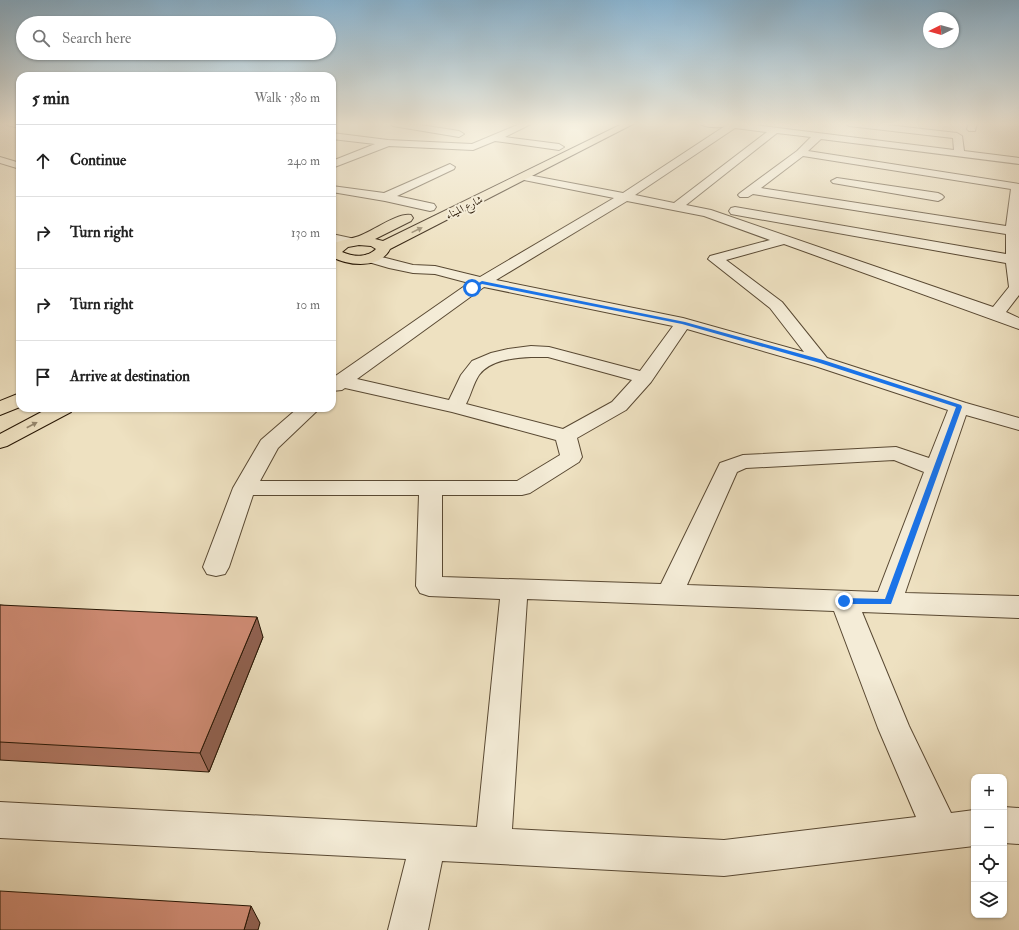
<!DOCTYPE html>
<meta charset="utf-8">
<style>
:root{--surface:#fff;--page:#f2f2f2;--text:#222;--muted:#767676;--line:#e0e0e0}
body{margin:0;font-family:"IM FELL Double Pica",Amiri,serif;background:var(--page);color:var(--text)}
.controls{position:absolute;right:12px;bottom:12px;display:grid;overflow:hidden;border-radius:8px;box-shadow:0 1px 3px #0004}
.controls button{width:36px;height:36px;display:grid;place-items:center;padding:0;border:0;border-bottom:1px solid var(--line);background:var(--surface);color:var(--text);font:20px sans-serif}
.compass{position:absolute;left:923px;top:12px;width:36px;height:36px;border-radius:50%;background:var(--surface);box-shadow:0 1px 3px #0004;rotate:265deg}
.stop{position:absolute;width:12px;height:12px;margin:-9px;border:3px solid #1a73e8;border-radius:50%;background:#fff}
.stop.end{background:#1a73e8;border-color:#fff;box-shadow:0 1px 4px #0008}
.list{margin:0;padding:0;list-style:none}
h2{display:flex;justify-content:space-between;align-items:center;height:52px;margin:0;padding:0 16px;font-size:17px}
h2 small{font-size:13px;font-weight:400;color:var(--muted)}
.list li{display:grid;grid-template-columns:26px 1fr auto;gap:12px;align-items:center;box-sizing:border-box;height:72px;padding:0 16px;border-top:1px solid var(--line)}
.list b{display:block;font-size:15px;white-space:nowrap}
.list em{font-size:13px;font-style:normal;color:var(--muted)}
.icon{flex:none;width:22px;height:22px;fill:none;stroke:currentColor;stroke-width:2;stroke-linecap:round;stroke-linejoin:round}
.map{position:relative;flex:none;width:1019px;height:930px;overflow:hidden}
.search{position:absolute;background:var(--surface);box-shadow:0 1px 3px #0004;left:16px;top:16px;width:320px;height:44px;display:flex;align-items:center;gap:10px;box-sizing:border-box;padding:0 14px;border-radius:22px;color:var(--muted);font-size:15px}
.panel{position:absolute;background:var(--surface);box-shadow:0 1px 3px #0004;left:16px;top:72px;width:320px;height:340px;border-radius:12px}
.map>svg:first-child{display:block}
</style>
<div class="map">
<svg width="1019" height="930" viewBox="0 0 1019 930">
<rect width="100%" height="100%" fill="#eee1c1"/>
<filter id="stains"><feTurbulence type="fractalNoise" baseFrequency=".005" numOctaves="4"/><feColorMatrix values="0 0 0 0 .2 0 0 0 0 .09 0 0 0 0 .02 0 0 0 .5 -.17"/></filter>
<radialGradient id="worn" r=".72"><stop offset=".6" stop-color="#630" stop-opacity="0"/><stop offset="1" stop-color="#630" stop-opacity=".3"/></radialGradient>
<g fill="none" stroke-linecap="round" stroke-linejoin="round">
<!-- minor casing -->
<g stroke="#594933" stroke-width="2">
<g id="minor">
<polygon points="6,123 20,123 20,128 7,125"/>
<polygon points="389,123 408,123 459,131 464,134 459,137 393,126"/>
<polygon points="522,123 531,124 505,137 559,144 564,147 559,150 495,141 473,150 389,146 332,168 332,161 375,144 332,139 332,133 388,140 472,144"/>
<path d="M715,123h24l215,27 -1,-12 -104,-12 -4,-3h25l87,10 5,3 2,15 55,7v6l-198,-25 -13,12 211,33v111l-13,17 13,6v11l-235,-85 -58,16 56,42 45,56 139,45 53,15v12l-53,-15 -61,178 114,3v22l-157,-6 47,114 42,87 23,-3v36l-250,30 -282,-15 -14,69h-40l18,-71 -406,-21v-36l477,25 23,-228 -71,-3 -9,-3 -4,-7 3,-91h-166l-24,72 -4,7 -9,2 -9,-2 -4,-7 30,-79 28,-48 37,-32h22l-42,40 -18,33h257l43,-26 -4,-15 -104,-28 -107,-24 -3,2 -10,1v-12l2,-2 135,-94 -34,-9 -22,-1 -24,-5 -24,-7 -2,-3 2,-3 5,-1 43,11 22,1 45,11 134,-79 -95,-19 -2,-2 2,-2 4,-1 100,19 102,-67 -9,-1zM735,128l32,4 -93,71 -39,-8zM777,133l34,4 -14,14 -57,42 -2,2 2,2h8l5,-3 253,40v20l-271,-47 -4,1 -2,3 2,3 275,49 3,24 -16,20 -282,-97 -25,-5zM803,156l208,33 -5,37 -245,-38zM627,201l77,15 66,24 -60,16 -2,3 62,49 34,44 -121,-34 -187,-38zM484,287l189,39 -33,45 -91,-24 -18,-1 -23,3 -17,4 -19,8 -11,14 -12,25 -92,-21zM687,329l128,37 133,44 -19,48 -33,-11 -153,8 -23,8 -59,121 -219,-7v-82h80l8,-2 49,-31 3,-5 -5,-19 49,-28 25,-28zM531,357h17l84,23 -20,22 -49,27 -97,-25c5,-9 7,-20 13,-29 11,-15 34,-17 52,-18zM894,460l30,12 -46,120 -191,-7 50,-113 9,-4zM527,599l307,12 44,117 38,89 -192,23 -212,-11z"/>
<polygon points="969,123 977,123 975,131 969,131 967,129"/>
<polygon points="0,157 20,163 20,169 0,163"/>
<polygon points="450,164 455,167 454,169 397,196 434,204 436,207 434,210 430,211 385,201 332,192 332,186 384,193"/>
<polygon points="837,178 938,193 942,195 944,197 942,199 938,201 833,183 831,181"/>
<polygon points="332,234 355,239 357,242 355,245 350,246 332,242"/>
<polygon points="1004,807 1019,808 1019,844 1004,843"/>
</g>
</g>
<!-- highway casing -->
<g stroke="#271604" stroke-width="2">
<g id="highway">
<path d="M624,123h11l-245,126c-10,20 -41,17 -58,8v-12c7,-5 15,-5 24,-8 15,-4 41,-25 55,-22l2,3 -2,3 -36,18 8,2zM359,245l12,1 5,3c-9,9 -23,8 -34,3l6,-5z"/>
<path d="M699,123h32v1c-5,5 -28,4 -32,-1z"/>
<polygon points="20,393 20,407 0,415 0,401"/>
<polygon points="49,408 74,408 71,412 7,446 0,448 0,434"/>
</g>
</g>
<!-- minor -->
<use href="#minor" fill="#f4ecd7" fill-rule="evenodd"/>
<!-- highway -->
<use href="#highway" fill="#eee1c1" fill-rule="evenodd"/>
</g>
<!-- wall -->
<polygon fill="#b07762" stroke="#271604" points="0,605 263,637 209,772 0,760"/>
<!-- shaded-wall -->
<g fill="#906150" stroke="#271604">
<polygon points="257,617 263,637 209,772 200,753"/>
<polygon points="251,906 260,923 258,930 244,930"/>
</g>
<!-- building -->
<g fill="#cd8a72" stroke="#271604">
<polygon points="0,605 257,617 200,753 0,742"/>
<polygon points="0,891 251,906 244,930 0,930"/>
</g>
<!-- one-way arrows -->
<defs><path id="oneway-solid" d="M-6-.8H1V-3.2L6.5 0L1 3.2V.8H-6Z"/></defs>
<g fill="#94866c">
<use href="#oneway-solid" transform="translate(417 230) rotate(-26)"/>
<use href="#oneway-solid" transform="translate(32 425) rotate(-28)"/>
</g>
<!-- sky -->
<linearGradient id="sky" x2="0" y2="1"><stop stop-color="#8ab7d6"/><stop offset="0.49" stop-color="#f7f2e3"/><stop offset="1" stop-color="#f7f2e3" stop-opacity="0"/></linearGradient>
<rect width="1019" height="253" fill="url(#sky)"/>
<!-- route -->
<polygon fill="#1a73e8" points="482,281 685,322 823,360 961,405 962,407 891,604 844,604 840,601 844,598 885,599 956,407 820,363 682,324 482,284 473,289 469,288"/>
<g text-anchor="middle" stroke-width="4" stroke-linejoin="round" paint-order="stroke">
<!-- far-street labels -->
<g font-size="11" fill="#271604" stroke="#f4ecd7">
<text transform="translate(464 207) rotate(-26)" y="4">شارع الميناء</text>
</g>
</g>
<rect width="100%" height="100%" filter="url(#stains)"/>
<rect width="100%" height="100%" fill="url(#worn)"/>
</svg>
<div class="controls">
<button>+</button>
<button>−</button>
<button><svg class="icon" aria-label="locate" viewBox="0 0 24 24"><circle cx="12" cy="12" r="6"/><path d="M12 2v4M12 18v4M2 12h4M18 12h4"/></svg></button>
<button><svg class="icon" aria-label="layers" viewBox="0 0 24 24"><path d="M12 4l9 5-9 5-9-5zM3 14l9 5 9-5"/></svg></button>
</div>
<svg class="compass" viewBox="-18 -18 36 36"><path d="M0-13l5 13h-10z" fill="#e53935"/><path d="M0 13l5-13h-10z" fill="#767676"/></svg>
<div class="stop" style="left:472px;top:288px"></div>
<div class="stop end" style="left:844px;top:601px"></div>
<div class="search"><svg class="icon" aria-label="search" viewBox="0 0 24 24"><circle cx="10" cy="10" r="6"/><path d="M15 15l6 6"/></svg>Search here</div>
<section class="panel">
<h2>5 min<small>Walk · 380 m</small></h2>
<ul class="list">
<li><svg class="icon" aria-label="ahead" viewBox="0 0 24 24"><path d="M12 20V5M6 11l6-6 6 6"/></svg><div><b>Continue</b></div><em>240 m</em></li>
<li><svg class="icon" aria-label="right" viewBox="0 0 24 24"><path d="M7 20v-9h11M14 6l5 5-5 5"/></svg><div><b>Turn right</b></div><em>130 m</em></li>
<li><svg class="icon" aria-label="right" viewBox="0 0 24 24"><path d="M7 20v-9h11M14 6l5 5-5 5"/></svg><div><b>Turn right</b></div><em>10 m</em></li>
<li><svg class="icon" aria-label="arrive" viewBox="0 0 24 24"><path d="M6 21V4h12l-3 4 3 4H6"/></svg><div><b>Arrive at destination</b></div></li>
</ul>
</section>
</div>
